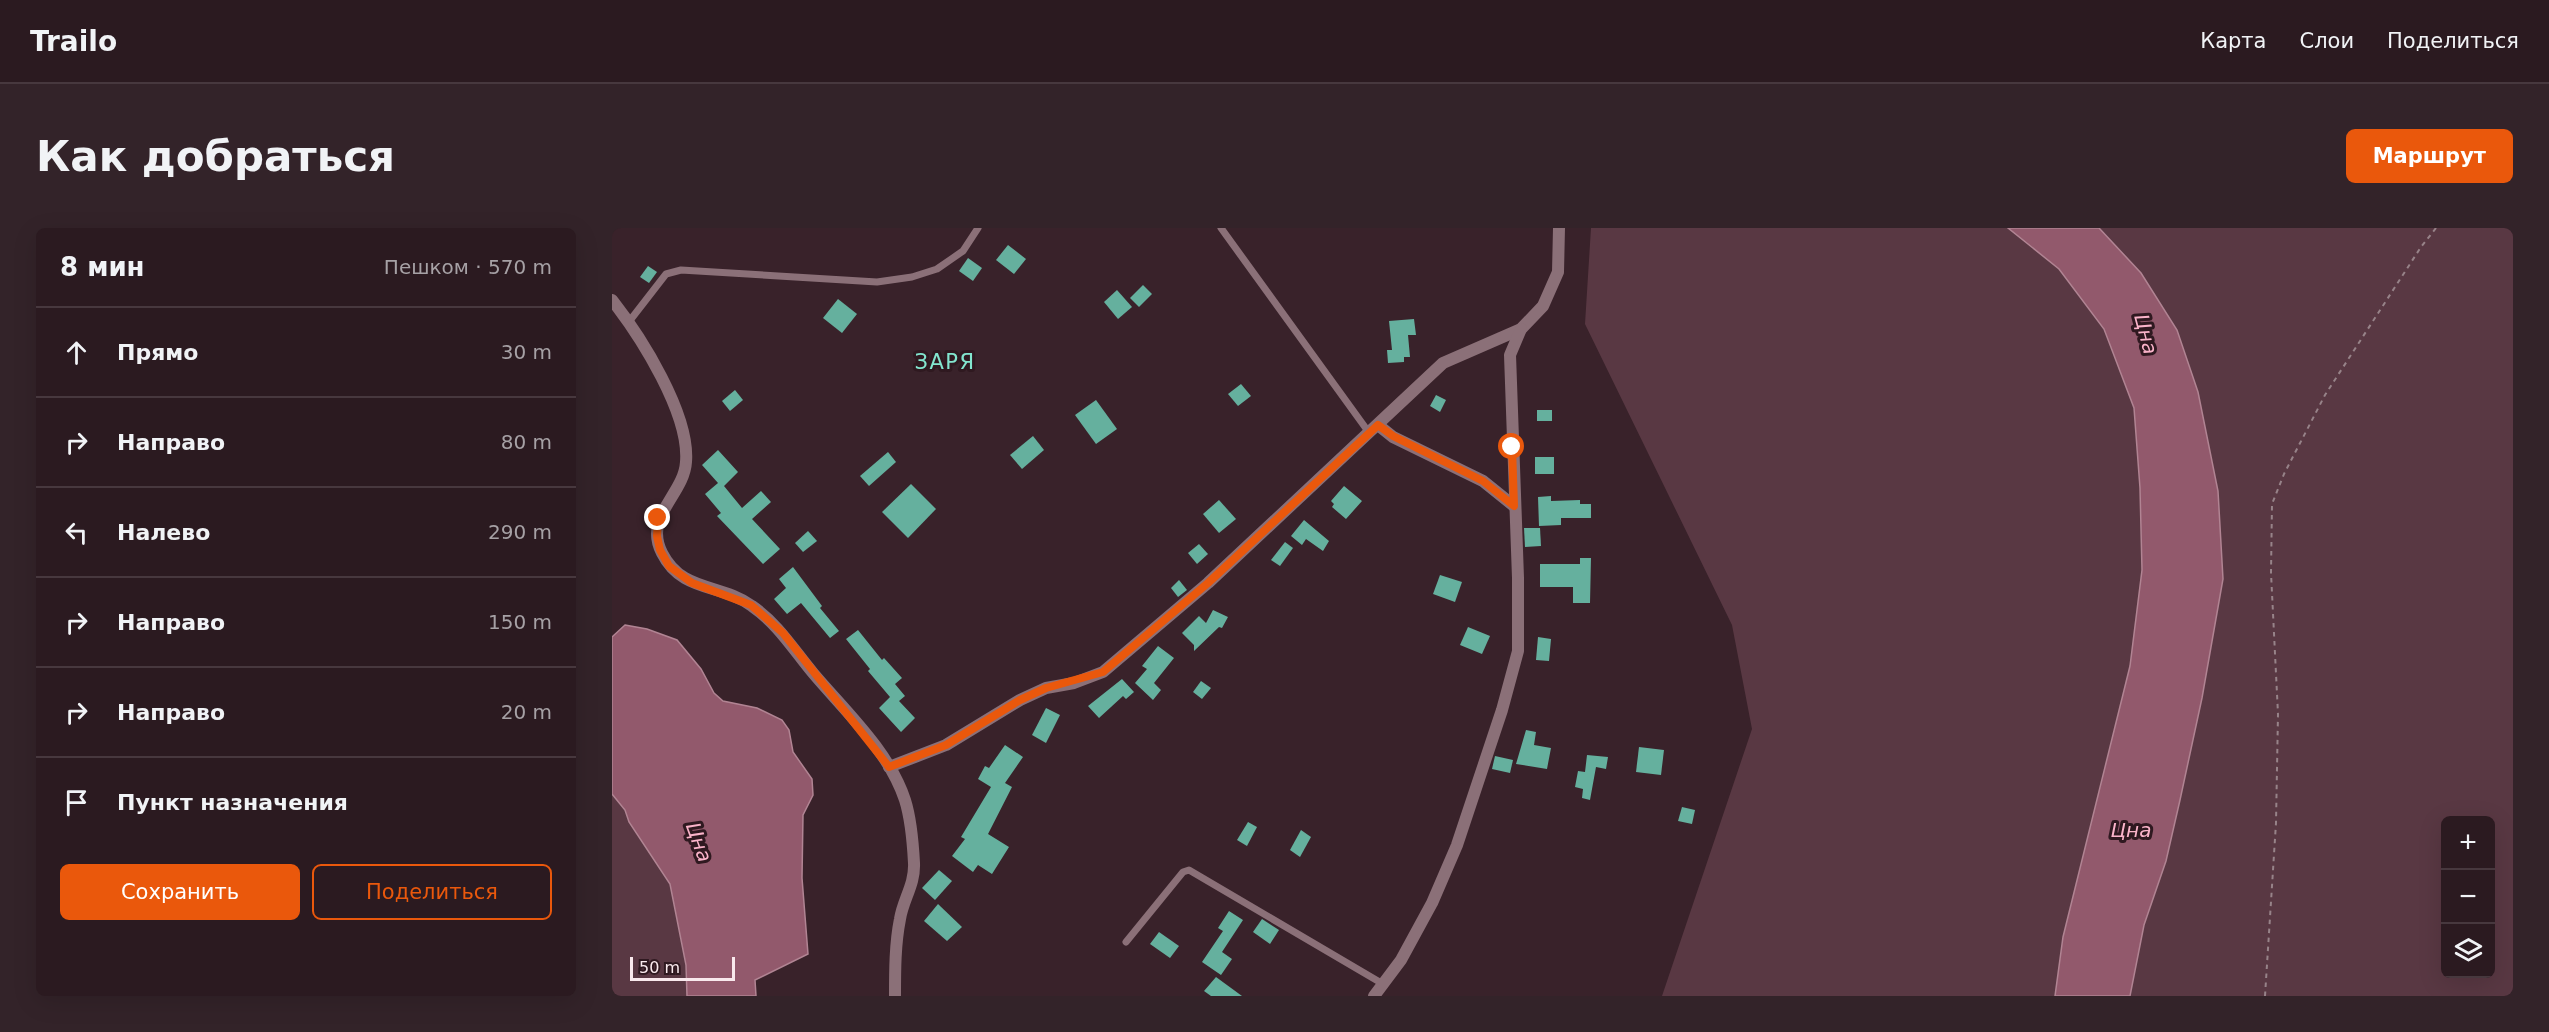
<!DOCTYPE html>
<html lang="ru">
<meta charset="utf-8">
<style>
:root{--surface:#2b1a20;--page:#332329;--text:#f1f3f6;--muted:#a6a1a5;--line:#47383e;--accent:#ea580c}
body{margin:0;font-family:"DejaVu Sans",sans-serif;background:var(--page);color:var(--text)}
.controls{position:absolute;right:18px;bottom:18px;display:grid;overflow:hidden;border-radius:9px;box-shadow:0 6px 24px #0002}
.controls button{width:54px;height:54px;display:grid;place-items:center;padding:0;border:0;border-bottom:2px solid var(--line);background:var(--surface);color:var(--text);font:30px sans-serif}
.scale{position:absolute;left:18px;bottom:15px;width:105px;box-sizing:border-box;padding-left:6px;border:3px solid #f9e9ed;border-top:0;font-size:16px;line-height:21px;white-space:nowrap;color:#f9e9ed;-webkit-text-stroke:4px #2f1920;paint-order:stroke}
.stop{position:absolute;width:18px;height:18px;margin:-14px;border:4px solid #ea580c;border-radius:50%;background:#fff}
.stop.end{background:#ea580c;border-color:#fff;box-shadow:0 2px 6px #0008}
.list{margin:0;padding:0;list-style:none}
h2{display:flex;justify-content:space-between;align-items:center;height:78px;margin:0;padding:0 24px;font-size:26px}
h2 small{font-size:20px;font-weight:400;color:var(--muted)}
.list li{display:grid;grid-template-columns:39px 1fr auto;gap:18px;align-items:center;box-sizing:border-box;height:90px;padding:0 24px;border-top:2px solid var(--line)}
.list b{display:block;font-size:22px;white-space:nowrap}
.list em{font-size:20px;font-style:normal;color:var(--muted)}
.actions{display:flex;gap:12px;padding:18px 24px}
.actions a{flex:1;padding:14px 0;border:2px solid var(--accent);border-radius:9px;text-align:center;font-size:21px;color:var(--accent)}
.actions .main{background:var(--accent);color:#fff}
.icon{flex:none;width:33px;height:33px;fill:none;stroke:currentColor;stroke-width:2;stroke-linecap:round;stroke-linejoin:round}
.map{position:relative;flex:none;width:1901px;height:768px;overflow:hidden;border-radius:9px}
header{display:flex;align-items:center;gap:36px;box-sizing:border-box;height:84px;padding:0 30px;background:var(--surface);border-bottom:2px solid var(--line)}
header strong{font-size:28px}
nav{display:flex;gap:33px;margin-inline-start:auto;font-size:21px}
.intro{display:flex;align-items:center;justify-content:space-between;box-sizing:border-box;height:144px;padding:0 36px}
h1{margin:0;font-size:42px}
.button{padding:15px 27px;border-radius:9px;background:var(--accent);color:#fff;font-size:21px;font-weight:700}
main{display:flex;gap:36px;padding:0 36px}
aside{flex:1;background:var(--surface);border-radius:9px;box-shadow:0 6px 24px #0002}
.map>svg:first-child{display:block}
</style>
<header>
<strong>Trailo</strong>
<nav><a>Карта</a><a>Слои</a><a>Поделиться</a></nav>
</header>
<div class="intro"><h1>Как добраться</h1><a class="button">Маршрут</a></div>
<main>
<aside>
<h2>8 мин<small>Пешком · 570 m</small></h2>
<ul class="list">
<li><svg class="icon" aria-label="ahead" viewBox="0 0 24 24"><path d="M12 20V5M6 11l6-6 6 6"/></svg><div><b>Прямо</b></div><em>30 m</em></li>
<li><svg class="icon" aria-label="right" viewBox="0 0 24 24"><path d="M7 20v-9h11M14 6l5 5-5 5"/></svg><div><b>Направо</b></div><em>80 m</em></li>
<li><svg class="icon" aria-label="left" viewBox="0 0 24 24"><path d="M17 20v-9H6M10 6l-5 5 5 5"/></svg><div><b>Налево</b></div><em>290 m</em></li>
<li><svg class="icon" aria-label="right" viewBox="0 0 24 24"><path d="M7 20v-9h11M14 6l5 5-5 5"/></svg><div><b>Направо</b></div><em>150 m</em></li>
<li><svg class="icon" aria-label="right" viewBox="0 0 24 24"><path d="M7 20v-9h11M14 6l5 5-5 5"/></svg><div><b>Направо</b></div><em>20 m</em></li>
<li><svg class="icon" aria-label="arrive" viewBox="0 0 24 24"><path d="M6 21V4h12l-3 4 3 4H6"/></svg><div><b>Пункт назначения</b></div></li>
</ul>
<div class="actions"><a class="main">Сохранить</a><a>Поделиться</a></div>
</aside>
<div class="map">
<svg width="1901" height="768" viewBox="0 0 1901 768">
<rect width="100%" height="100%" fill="#39222a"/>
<!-- green -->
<g fill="#593843" fill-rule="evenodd">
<polygon points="979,0 1396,0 1447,41 1492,101 1522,180 1528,260 1530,342 1518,438 1451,709 1443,768 1050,768 1140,501 1120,397 973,96"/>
<path d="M1487,0h414v768h-383l14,-71 22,-64 14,-61 22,-102 21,-119 -5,-88 -20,-99 -21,-62 -36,-57zM1834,592h44v154h-44z"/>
<polygon points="0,566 13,582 17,594 58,656 74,737 75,768 0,768"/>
</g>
<!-- water -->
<g fill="#92596c" stroke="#b18493" stroke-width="1.5">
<polygon points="1396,0 1487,0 1529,45 1565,102 1586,164 1606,263 1611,351 1590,470 1568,572 1554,633 1532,697 1518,768 1443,768 1451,709 1518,438 1530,342 1528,260 1522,180 1492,101 1447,41"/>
<polygon points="13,397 35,401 65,412 89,441 102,465 111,473 145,480 170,492 177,502 181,524 200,551 201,567 191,587 190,650 196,726 143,752 144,768 75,768 74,737 58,656 17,594 13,582 0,566 0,409"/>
</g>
<!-- building -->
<g fill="#65b09e">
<polygon points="396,17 414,31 402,46 384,32"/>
<polygon points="356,30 370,40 361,53 347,43"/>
<polygon points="36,38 45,44 37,55 28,49"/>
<polygon points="531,57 540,66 527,79 518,70"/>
<polygon points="505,62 520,79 506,91 492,74"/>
<polygon points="226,71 245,86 230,105 211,90"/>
<polygon points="802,91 804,107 796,107 798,129 792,129 792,134 776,135 775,122 780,122 777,93"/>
<polygon points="629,156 639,168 626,178 616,166"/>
<polygon points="123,162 131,172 118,183 110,173"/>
<polygon points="824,167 834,172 828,184 818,178"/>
<polygon points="484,172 505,201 484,216 463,187"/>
<rect x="925" y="182" width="15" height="11"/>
<polygon points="421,208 432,222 410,241 398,227"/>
<polygon points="106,222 126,244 112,258 130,280 149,263 159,274 140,291 168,321 151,336 105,288 109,285 93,266 106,255 90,237"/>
<polygon points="276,224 284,234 257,258 248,248"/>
<rect x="923" y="229" width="19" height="17"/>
<polygon points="299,256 324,281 296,310 270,284"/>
<polygon points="732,258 750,273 734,291 720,279 722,276 719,273"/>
<polygon points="939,268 939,273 968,272 968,276 979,276 979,290 949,290 949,297 927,298 926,269"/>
<polygon points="607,272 624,291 607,305 591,286"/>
<polygon points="692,292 717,313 711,323 694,311 690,317 679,308"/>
<polygon points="912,300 928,300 929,318 913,319"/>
<polygon points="196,303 205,313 191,324 183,315"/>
<polygon points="673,314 681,320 668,338 659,332"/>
<polygon points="587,316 596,326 585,336 576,325"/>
<polygon points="968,330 979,330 978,375 961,375 961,359 928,359 928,336 968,336"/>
<polygon points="181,339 210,378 208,380 227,403 218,410 189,375 175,386 162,371 174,360 167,351"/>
<polygon points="828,347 850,354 843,374 821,366"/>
<polygon points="567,352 575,362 566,369 559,360"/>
<polygon points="601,382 616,389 610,400 607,399 582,423 582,417 570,405 587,388 594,395"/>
<polygon points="856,399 878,408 870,426 848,417"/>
<polygon points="246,402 270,432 272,430 290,450 283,456 293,468 287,473 303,490 289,504 267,480 278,469 256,443 258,441 234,411"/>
<polygon points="926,409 939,411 937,433 924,432"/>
<polygon points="546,418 562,430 542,455 549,462 541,472 523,455 535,441 530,438"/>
<polygon points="510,451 522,464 514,471 511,468 487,490 476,478"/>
<polygon points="589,453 599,460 590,471 581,464"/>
<polygon points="434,480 448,487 434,515 420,507"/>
<polygon points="914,502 924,504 922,517 939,520 935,541 904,536"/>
<polygon points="393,517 411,529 393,555 400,559 376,606 397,619 380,646 366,637 361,644 340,628 353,611 349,609 379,559 366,551 373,538 377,540"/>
<polygon points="1027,519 1052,522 1049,547 1024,544"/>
<polygon points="975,527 996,529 994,541 984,539 978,572 970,570 971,561 963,559 966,543 973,544"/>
<polygon points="883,528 901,532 898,545 880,541"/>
<polygon points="1070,579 1083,582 1080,596 1066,593"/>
<polygon points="636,594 645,599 635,618 625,612"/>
<polygon points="689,602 699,609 688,629 678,622"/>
<polygon points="327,642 340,653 323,672 310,660"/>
<polygon points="326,676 350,699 335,713 312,693"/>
<polygon points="617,683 631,692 610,724 620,731 609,747 590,734 611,703 606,700"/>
<polygon points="650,691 667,702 658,716 641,704"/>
<polygon points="547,704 567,718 558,730 538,716"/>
<polygon points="604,749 630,768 599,768 592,763"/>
</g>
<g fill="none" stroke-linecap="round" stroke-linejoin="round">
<!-- path -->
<polyline stroke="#978389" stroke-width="2" stroke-dasharray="4.5 4.5" stroke-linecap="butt" points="1653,768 1664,595 1666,486 1659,345 1660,276 1672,246 1713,167 1809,19 1824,0"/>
<!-- lane -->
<g stroke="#8b7078" stroke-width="7">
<polyline points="609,0 758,206"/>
<polyline points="16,95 54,46 69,42 265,54 300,49 325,41 351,23 366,0"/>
<polyline points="514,714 571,644 577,642 771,756"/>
</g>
<!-- street -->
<g stroke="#8b7078" stroke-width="12">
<path d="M0,72c29,37 78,114 74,162 -2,33 -43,54 -24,91 20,40 59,30 90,53 26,18 41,43 61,67 32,38 76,78 92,127 6,19 8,44 9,63 1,22 -11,36 -14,56 -5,25 -5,52 -5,77"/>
<polyline points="766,197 781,209 871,253 902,278"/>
<polyline points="277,539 334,517 408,472 434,460 462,455 491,444 596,355 831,135 909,101 931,78 946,44 947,0"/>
<polyline points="762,768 789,732 820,675 845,617 890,482 906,423 906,350 898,127 909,101"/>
</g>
</g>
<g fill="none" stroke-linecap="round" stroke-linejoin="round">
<!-- route -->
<polyline stroke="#ea580c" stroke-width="8" points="46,290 45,308 48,322 57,338 80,355 139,377 171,405 277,539 334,517 408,472 434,460 491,444 596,355 766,197 781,208 871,253 902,278 900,219"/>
</g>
<g text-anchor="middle" stroke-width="6" stroke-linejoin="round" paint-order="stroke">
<!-- water labels -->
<g font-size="20" font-style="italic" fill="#fbb4ca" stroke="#2f1920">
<text transform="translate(1534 106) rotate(75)" y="7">Цна</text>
<text x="1519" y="609">Цна</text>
<text transform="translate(87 614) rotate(70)" y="7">Цна</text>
</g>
<!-- quarter labels -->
<g font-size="21" letter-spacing="1.5" fill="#83e6cf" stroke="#2f1920">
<text x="333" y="141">ЗАРЯ</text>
</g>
</g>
</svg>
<div class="controls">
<button>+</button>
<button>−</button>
<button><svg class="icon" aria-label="layers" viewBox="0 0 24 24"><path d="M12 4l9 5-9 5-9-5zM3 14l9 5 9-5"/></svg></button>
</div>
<div class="scale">50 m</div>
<div class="stop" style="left:900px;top:219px"></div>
<div class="stop end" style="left:46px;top:290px"></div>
</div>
</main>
